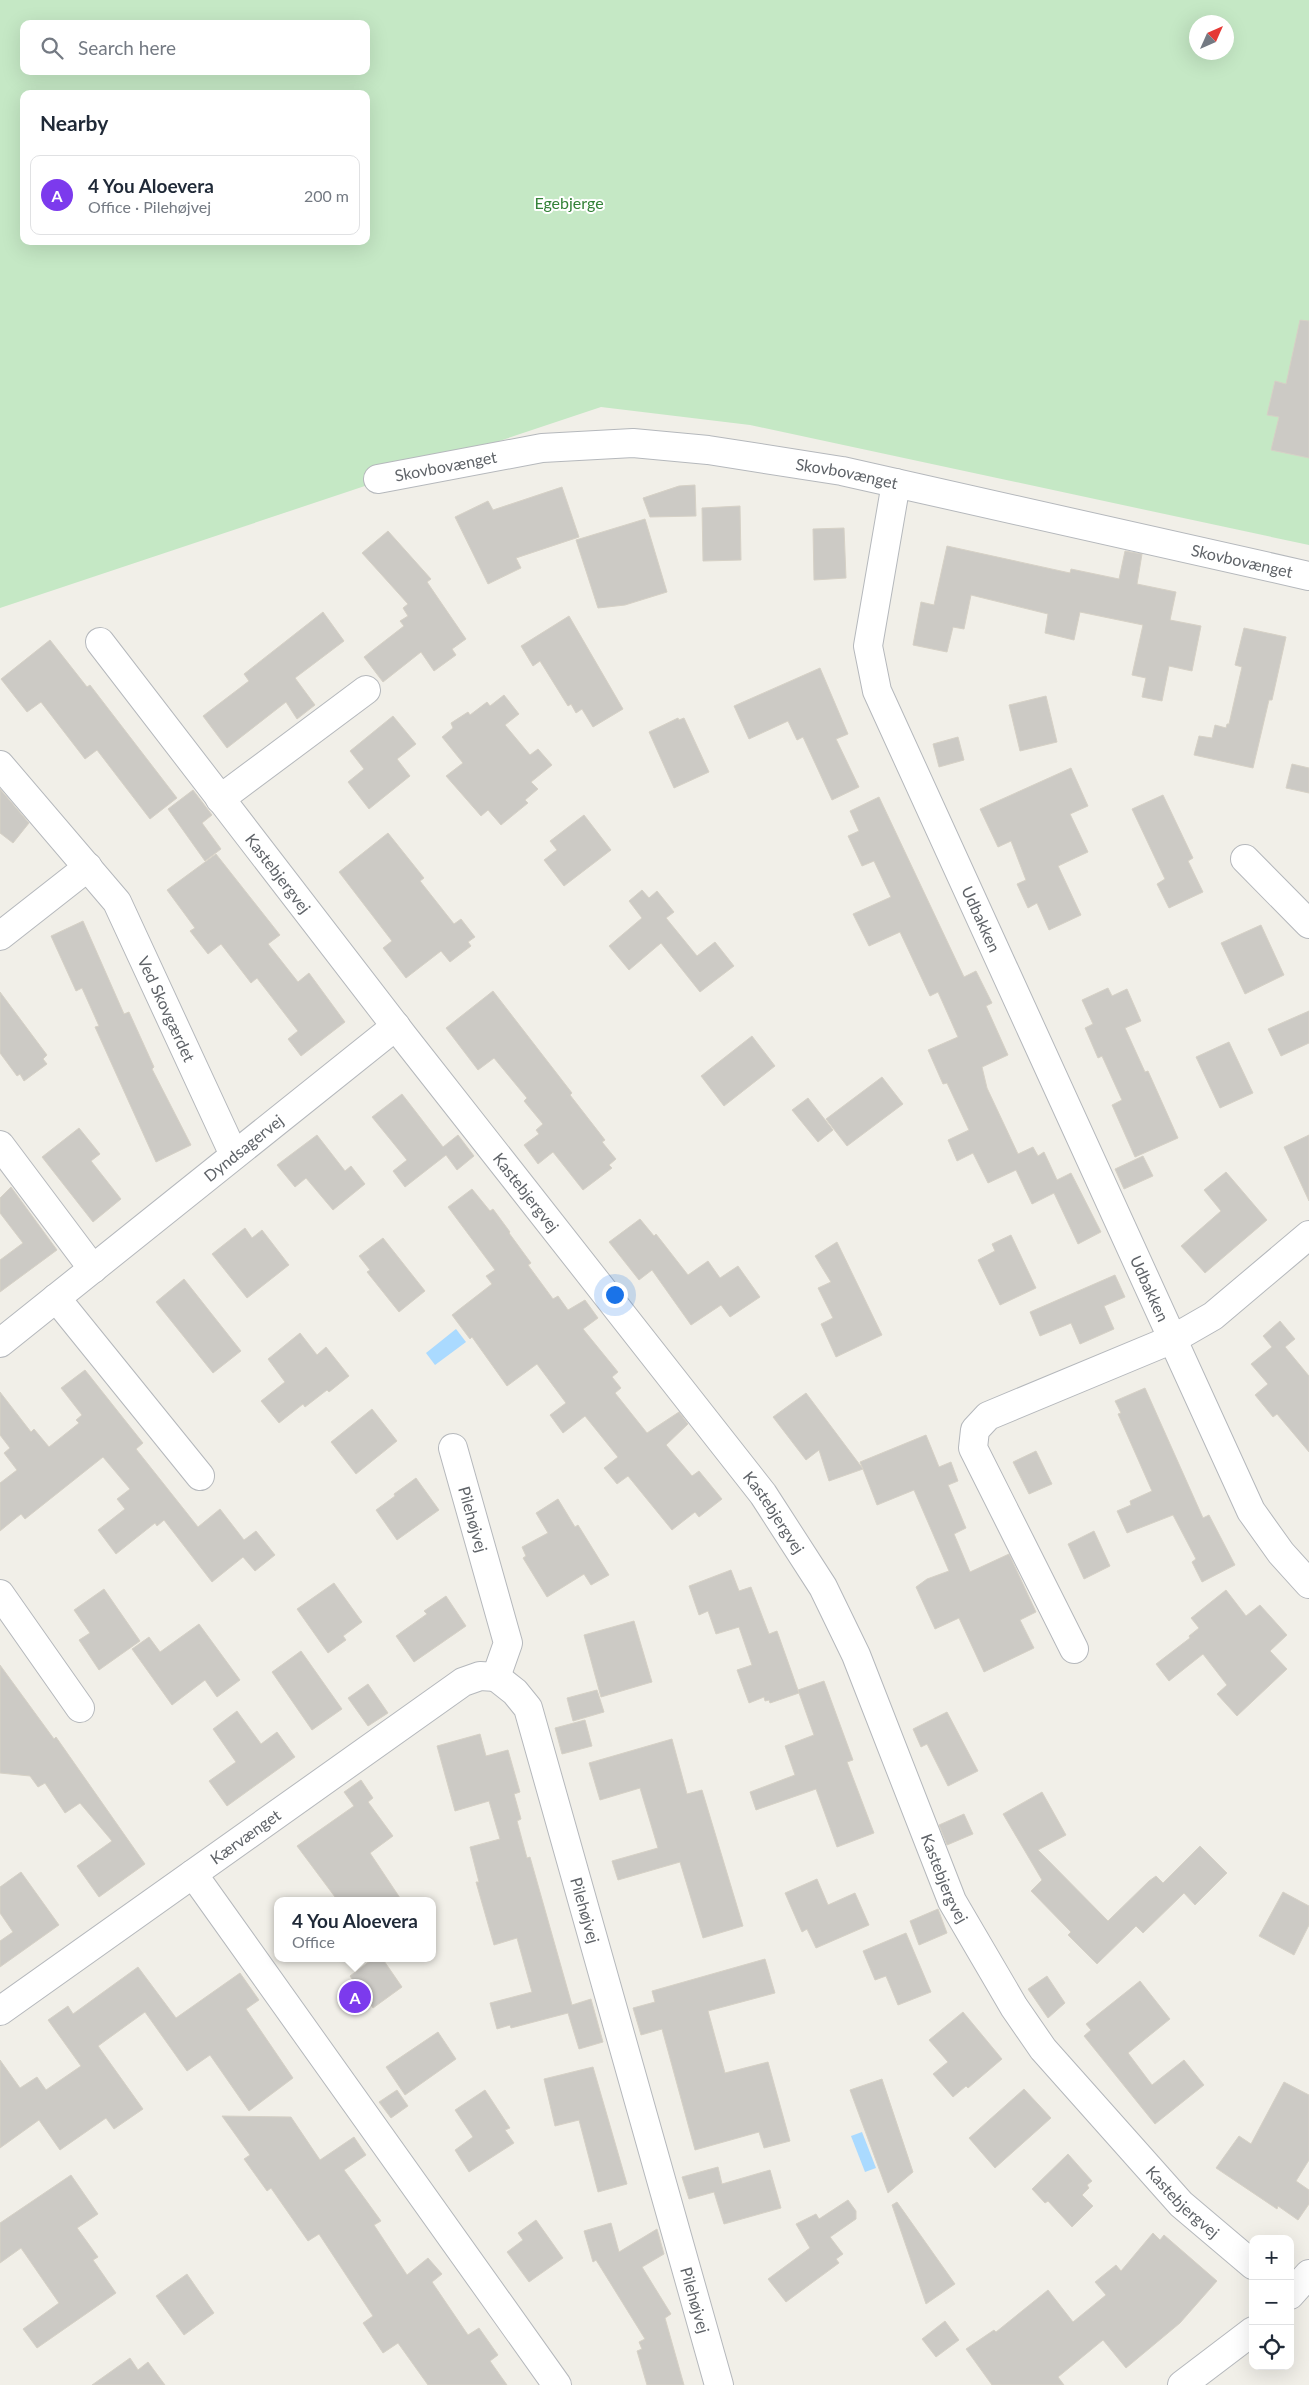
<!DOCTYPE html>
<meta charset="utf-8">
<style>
:root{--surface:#fff;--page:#f2f2f3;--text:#1f2937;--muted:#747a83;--line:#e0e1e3;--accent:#7c3aed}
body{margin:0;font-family:Lato,sans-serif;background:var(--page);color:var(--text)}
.controls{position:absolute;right:15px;bottom:15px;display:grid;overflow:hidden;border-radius:10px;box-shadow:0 5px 20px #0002}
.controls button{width:45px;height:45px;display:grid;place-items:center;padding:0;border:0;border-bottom:1px solid var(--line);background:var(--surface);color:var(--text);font:25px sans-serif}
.compass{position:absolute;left:1189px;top:15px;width:45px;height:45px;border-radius:50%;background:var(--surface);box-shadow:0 5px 20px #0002;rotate:45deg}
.you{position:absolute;left:614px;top:1294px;width:18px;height:18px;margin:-12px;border:4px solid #fff;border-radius:50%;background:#1a73e8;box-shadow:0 0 0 8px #1a73e833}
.badge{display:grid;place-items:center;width:32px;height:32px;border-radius:50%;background:var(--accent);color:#fff;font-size:16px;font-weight:700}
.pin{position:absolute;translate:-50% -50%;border:2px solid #fff;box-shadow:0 1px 5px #0006}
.popup{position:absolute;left:274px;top:1897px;width:162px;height:65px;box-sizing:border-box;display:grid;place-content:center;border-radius:10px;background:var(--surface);filter:drop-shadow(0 1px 4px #0005);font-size:16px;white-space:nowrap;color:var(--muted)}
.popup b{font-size:19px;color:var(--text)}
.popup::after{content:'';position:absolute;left:50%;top:100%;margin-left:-10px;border:10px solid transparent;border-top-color:var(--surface)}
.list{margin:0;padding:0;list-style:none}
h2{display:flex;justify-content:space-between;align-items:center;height:65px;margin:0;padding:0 20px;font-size:21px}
h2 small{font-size:16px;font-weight:400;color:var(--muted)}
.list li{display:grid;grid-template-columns:32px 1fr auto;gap:15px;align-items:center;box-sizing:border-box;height:80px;margin:0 10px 10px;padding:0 10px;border:1px solid var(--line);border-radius:10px}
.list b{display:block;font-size:19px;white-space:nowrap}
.list p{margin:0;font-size:16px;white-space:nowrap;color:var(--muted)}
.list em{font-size:16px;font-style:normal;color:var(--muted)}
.icon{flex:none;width:28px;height:28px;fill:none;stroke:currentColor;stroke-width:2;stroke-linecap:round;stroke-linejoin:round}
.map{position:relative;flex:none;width:1309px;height:2385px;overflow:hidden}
.search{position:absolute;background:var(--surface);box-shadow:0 5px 20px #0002;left:20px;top:20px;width:350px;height:55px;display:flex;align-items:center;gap:12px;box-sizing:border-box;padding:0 18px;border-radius:10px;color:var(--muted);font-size:19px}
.panel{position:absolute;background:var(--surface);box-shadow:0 5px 20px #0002;left:20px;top:90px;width:350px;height:155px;border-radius:10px}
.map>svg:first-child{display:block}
</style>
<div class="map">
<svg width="1309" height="2385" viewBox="0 0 1309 2385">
<rect width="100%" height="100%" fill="#f1efe8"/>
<!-- green -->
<path fill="#c5e8c5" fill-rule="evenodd" d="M0,0h1309v545l-559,-120 -149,-18 -601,201zM1196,22h30v30h-30zM24,24h342v47h-342zM24,94h342v147h-342z"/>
<!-- water -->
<g fill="#aadaff">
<polygon points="456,1329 466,1342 435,1365 426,1353"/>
<polygon points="862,2132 876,2168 865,2172 851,2136"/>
</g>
<!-- building -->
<g fill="#cccac5" stroke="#d6d1c6">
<polygon points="1300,320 1309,321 1309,458 1271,450 1279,417 1267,415 1275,381 1286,384"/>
<polygon points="695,485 696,516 650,517 643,498 679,486"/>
<polygon points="562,487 579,537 516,558 521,568 488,584 455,517 488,501 493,510"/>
<polygon points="740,506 741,560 703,561 702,508"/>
<polygon points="645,519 667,592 625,605 598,608 576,540"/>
<polygon points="844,528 846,578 814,580 813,529"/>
<polygon points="388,531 431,579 427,582 466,639 452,649 456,655 434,671 421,652 383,682 364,657 404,626 400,621 408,616 403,608 408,604 362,553"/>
<polygon points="947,546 1070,573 1071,569 1119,579 1125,551 1142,554 1137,584 1176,592 1170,620 1201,626 1192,671 1169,666 1162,701 1142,697 1146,678 1132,675 1143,625 1080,612 1074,640 1045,633 1048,614 971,595 964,629 953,627 947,652 913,645 921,602 934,605"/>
<polygon points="323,612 344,641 295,678 315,705 297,719 286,702 227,748 203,716 249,681 244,674"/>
<polygon points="569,616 623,709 593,727 582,709 576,713 571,704 568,706 540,661 533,666 521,646"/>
<polygon points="1244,628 1286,637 1272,700 1269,700 1253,768 1194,755 1199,736 1212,738 1215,725 1226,728 1227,724 1229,724 1242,667 1235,665"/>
<polygon points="50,640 87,687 90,685 177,798 150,819 97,750 85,759 41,702 27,712 1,679"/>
<polygon points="820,668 848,734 836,739 859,787 832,800 803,737 797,740 788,721 749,739 734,706"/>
<polygon points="504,695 519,714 505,725 530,755 538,749 552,765 531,782 538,789 525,800 528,803 501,825 488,810 481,816 446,776 463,763 442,737 453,728 451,723 468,712 470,715 487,702 490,706"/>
<polygon points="1046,696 1057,742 1020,751 1009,705"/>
<polygon points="393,716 416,744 397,759 410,776 369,809 348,782 364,769 350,751"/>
<polygon points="678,718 679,720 684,718 709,772 674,788 649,732"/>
<polygon points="958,737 964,760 939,767 933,744"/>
<polygon points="1292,764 1309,768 1309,793 1286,788"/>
<polygon points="1071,768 1088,806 1070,814 1088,852 1058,866 1081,915 1049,930 1037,903 1028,908 1017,884 1026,880 1011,841 998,847 980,809"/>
<polygon points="0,789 29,823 13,843 0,833"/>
<polygon points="193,790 212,815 202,823 221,849 205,861 168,809"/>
<polygon points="1163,795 1193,858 1188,861 1203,892 1169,908 1157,884 1165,879 1132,809"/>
<polygon points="879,797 964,977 976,971 992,1003 986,1006 1008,1055 982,1067 987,1088 1018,1154 1033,1147 1038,1156 1044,1152 1057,1180 1071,1173 1101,1232 1078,1244 1054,1193 1032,1204 1016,1170 988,1183 973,1153 957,1161 948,1140 969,1130 947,1083 943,1084 928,1050 958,1037 938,992 930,996 900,932 869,946 853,914 891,897 874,861 862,866 848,836 859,831 850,811"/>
<polygon points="584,815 611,850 564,886 544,860 557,850 550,841"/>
<polygon points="388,833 424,878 420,881 454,924 461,919 475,937 468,942 471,946 450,962 441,951 406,978 383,948 392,941 339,872"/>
<polygon points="216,854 280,935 268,944 298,982 309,973 345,1022 301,1056 288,1039 298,1031 257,978 251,983 221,944 208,954 190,931 195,928 167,890"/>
<polygon points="642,890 649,898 657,891 674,912 666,918 697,956 715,942 734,966 700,992 661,943 629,970 609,946 642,918 629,901"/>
<polygon points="83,921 124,1014 129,1012 154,1067 152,1069 191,1145 156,1162 95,1027 99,1026 82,988 76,991 51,936"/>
<polygon points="1261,925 1284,975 1245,994 1221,943"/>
<polygon points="1108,988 1112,996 1127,989 1141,1021 1125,1028 1145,1072 1148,1071 1178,1138 1135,1157 1112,1105 1122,1100 1102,1056 1098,1058 1085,1028 1093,1024 1082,1000"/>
<polygon points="493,991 572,1093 570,1095 605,1140 602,1142 616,1159 609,1165 612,1168 583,1190 553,1152 538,1164 524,1145 539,1134 536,1130 543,1124 524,1101 527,1098 494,1058 478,1070 446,1028"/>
<polygon points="0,992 47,1055 43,1059 47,1064 24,1081 20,1074 17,1076 0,1053"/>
<polygon points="1309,1011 1309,1043 1281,1056 1268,1029"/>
<polygon points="752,1036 775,1066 724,1106 701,1076"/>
<polygon points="1229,1042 1253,1093 1220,1108 1196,1057"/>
<polygon points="882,1077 903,1104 847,1146 826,1119"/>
<polygon points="402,1094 443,1147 458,1135 474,1156 457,1170 446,1155 405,1187 393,1171 407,1160 372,1117"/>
<polygon points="808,1098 833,1130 818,1142 792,1110"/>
<polygon points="79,1128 100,1154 91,1161 121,1199 93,1222 42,1157"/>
<polygon points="317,1135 345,1171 351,1166 365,1184 333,1210 306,1178 295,1187 277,1165"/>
<polygon points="1309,1135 1309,1201 1284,1147"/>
<polygon points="1143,1156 1153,1176 1124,1189 1115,1169"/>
<polygon points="1226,1172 1267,1220 1205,1273 1181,1246 1221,1211 1204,1190"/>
<polygon points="11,1187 57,1250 0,1292 0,1260 23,1243 0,1213 0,1198"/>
<polygon points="472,1189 490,1211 493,1209 510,1232 509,1233 531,1263 528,1265 553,1299 558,1296 568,1310 585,1300 598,1318 583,1329 618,1372 612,1377 621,1388 615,1393 647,1433 679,1412 688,1424 666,1445 692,1476 699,1471 722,1499 699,1517 695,1512 672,1530 628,1476 617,1484 604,1468 618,1457 585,1416 563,1433 550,1415 566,1403 537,1364 507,1386 472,1337 470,1339 452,1315 492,1284 486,1276 495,1270 448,1207"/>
<polygon points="640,1219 654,1236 656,1234 688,1275 708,1261 720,1278 738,1266 760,1297 730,1317 721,1305 691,1325 652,1270 639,1280 609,1242"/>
<polygon points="245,1228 252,1238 262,1230 289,1265 247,1298 212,1254"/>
<polygon points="1011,1235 1036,1288 1000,1305 978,1260 995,1251 992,1244"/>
<polygon points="383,1238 425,1291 399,1312 367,1272 370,1270 359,1256"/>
<polygon points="837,1242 882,1335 836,1357 821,1324 833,1318 818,1288 831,1282 815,1256"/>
<polygon points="1115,1275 1125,1297 1104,1306 1114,1329 1080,1344 1071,1323 1040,1336 1030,1312"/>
<polygon points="184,1279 241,1351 213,1373 156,1302"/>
<polygon points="1280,1321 1295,1339 1285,1347 1309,1376 1309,1452 1277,1414 1273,1417 1255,1395 1268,1384 1251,1364 1272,1347 1263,1336"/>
<polygon points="300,1333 317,1355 326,1347 349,1376 329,1392 327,1390 305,1407 303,1404 279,1423 261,1401 285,1382 268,1359"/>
<polygon points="85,1370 143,1443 136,1449 198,1527 220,1509 244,1540 256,1531 275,1555 255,1571 243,1557 212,1582 164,1520 157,1526 155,1523 116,1554 98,1530 125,1509 117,1499 130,1489 103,1457 25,1519 21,1514 0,1531 0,1483 17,1470 4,1453 10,1448 0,1435 0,1392 31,1432 34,1429 49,1447 79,1423 76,1420 82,1415 61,1388"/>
<polygon points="1145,1388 1203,1518 1209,1515 1235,1565 1202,1582 1192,1562 1196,1559 1173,1515 1127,1533 1117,1511 1131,1505 1130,1501 1152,1491 1118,1414 1121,1413 1115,1401"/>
<polygon points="806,1393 863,1469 860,1462 926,1435 939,1467 951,1462 958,1481 948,1485 966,1528 954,1534 970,1572 1009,1554 1036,1612 1020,1620 1034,1648 984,1672 959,1618 935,1629 916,1587 927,1579 949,1571 914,1490 877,1505 863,1469 829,1481 819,1450 806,1460 773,1417"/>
<polygon points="372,1409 397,1441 356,1474 331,1442"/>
<polygon points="1036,1451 1052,1484 1029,1494 1013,1462"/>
<polygon points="416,1478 439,1510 397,1540 376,1510 395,1496 394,1494"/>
<polygon points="558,1499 575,1527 578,1525 609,1575 591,1585 584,1574 547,1597 523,1558 526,1556 522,1547 548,1533 536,1513"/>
<polygon points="1094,1531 1110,1566 1084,1579 1068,1544"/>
<polygon points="731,1570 739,1591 751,1587 769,1634 777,1631 799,1693 770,1703 769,1700 765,1701 764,1697 749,1703 737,1670 752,1665 739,1627 716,1634 708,1611 699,1615 689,1586"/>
<polygon points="334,1583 362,1622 343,1636 346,1640 328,1653 297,1609"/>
<polygon points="104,1589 140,1641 99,1670 79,1640 90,1633 74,1610"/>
<polygon points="1226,1590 1246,1616 1260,1605 1287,1635 1270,1651 1287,1669 1237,1716 1217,1694 1227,1685 1203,1654 1169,1681 1156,1664 1190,1638 1189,1636 1199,1628 1191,1618"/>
<polygon points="446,1596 466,1626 414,1662 396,1636 427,1614 424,1611"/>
<polygon points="634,1621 652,1682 601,1697 584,1635"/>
<polygon points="199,1624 240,1680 217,1697 205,1680 172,1705 132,1649 149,1637 160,1652"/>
<polygon points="301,1651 342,1709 312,1730 272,1672"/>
<polygon points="0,1665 54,1739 56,1737 145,1864 99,1897 77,1866 112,1841 80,1803 65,1813 45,1783 38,1787 30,1776 0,1773"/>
<polygon points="824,1681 853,1760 847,1762 874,1833 837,1847 816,1789 756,1810 750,1792 795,1775 785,1746 814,1735 798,1690"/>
<polygon points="368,1684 388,1713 368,1726 348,1698"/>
<polygon points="597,1690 604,1712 573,1721 567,1698"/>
<polygon points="237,1711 261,1744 277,1732 295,1757 227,1806 209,1781 236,1762 213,1729"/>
<polygon points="947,1712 978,1771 948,1786 927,1744 921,1747 913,1729"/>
<polygon points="585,1720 592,1746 562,1754 555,1728"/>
<polygon points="480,1734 486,1756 508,1750 520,1792 514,1794 521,1819 517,1821 527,1858 530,1857 572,2005 591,1999 603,2042 579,2049 568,2013 511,2028 510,2025 497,2029 490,2003 532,1992 517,1938 494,1945 476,1882 479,1882 470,1847 500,1839 489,1801 455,1811 437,1746"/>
<polygon points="672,1739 687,1794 702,1790 743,1926 703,1938 680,1862 618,1880 612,1861 658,1848 640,1788 600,1800 589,1763"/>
<polygon points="361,1780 373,1798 368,1802 393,1836 370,1853 402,1901 338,1901 297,1846 354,1806 344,1792"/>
<polygon points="1042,1792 1066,1835 1038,1850 1108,1921 1149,1881 1156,1876 1163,1883 1200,1846 1227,1873 1195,1905 1184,1893 1143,1933 1136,1926 1097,1964 1068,1935 1071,1932 1031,1891 1042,1880 1003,1814"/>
<polygon points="964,1814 973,1834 947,1845 939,1825"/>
<polygon points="21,1872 59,1925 0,1967 0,1941 13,1932 0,1913 0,1887"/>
<polygon points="817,1879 828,1905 855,1893 869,1925 816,1948 807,1929 802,1932 785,1893"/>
<polygon points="1283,1892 1309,1906 1309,1925 1294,1955 1259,1936"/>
<polygon points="938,1909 947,1933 919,1945 910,1921"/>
<polygon points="906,1933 931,1992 898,2005 886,1976 875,1980 863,1951"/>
<polygon points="374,1958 382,1958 402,1987 373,2008 350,1976"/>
<polygon points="765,1959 775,1993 708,2011 725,2073 768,2062 790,2141 764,2148 759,2132 695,2150 662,2029 641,2035 633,2008 655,2002 652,1991"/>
<polygon points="138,1967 176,2018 240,1973 259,2000 246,2009 293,2078 249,2111 210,2055 187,2071 145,2012 98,2046 143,2109 114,2129 106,2118 60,2150 39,2120 0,2148 0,2060 20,2088 37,2077 46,2090 81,2066 48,2020 68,2006 73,2014"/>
<polygon points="1047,1976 1065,2003 1048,2018 1028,1989"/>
<polygon points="1140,1981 1170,2019 1128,2053 1152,2085 1184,2060 1204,2085 1155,2124 1084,2036 1091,2030 1086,2024"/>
<polygon points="963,2012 1002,2059 968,2088 966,2086 953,2097 933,2074 948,2062 929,2040"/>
<polygon points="438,2032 456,2059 405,2095 386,2067"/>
<polygon points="593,2067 627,2184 598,2192 579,2120 555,2126 544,2079"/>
<polygon points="882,2079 913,2172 888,2193 850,2090"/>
<polygon points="1284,2082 1309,2095 1309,2160 1296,2181 1309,2190 1309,2204 1298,2220 1278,2206 1277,2209 1216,2168 1239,2136 1251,2144"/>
<polygon points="1024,2089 1051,2118 995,2168 969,2138"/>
<polygon points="397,2090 408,2106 391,2118 379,2102"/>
<polygon points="485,2090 510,2128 505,2130 514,2143 469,2172 455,2150 473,2137 455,2110"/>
<polygon points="222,2116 291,2117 320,2160 354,2137 366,2155 344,2170 381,2221 374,2225 407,2275 428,2258 442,2274 432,2282 468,2335 479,2328 498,2355 490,2361 507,2385 428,2385 398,2343 383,2353 363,2323 373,2316 319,2234 308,2241 271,2188 267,2191 244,2159 250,2155"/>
<polygon points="1068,2154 1092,2181 1087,2185 1089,2188 1082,2195 1093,2206 1072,2227 1048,2201 1045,2203 1032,2189"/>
<polygon points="718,2167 722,2184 770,2170 781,2208 724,2224 714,2192 689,2199 682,2177"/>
<polygon points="71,2175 98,2214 77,2228 98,2257 93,2260 116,2293 37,2348 23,2329 59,2303 21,2248 0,2263 0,2223"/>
<polygon points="848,2200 856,2211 856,2219 830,2237 843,2254 836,2259 839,2263 786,2302 768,2279 810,2248 796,2224 816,2214 819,2219"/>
<polygon points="897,2202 955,2284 926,2304 892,2205"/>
<polygon points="536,2220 563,2258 529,2282 507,2252 523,2240 518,2233"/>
<polygon points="611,2223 619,2252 657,2229 664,2254 642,2267 671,2314 665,2318 684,2385 647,2385 637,2351 642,2349 639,2342 645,2339 596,2260 593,2262 584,2231"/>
<polygon points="1153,2233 1160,2240 1164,2235 1217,2281 1180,2323 1126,2368 1103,2340 1058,2377 1064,2385 992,2385 966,2349 994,2330 996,2332 1048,2290 1073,2322 1106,2295 1095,2282 1116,2265 1121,2271"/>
<polygon points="187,2274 214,2313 184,2335 156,2296"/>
<polygon points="945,2321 959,2340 936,2357 922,2339"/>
<polygon points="130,2358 138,2370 148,2362 165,2385 92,2385"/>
</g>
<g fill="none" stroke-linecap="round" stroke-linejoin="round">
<!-- minor casing -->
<g stroke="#b5b8bc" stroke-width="30">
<g id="minor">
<path id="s1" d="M378,479l164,-31 91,-5 75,7 134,21 467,105"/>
<path id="s2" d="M896,483l-28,163 9,45 374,820 30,42 28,31"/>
<path id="s3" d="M100,642l304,395 359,457 60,93 33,68 96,246 62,106 29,42 138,155 72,61"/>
<path id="s4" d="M0,765l117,137 117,253"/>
<polyline points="220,799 366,690"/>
<polyline points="1245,859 1309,924"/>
<polyline points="0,936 88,867"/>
<polyline points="0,1145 93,1269"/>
<polyline points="56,1298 200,1476"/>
<path id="s5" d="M0,1343l396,-317"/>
<path id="s6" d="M453,1448l55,195 -12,34"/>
<polyline points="0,1594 80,1708"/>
<polyline points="1074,1649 973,1448 975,1430 988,1416 1173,1339 1213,1316 1309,1235"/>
<path id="s7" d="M496,1677l19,15 13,16 191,677"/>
<polyline points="193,1874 557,2385"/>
<path id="s8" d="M0,2011l463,-329 17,-6 16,1"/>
<polyline points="1290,2295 1309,2274"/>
<polyline points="1182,2385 1253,2331"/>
</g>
</g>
<!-- minor -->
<use href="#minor" stroke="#fff" stroke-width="28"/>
</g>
<g text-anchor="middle" stroke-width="4" stroke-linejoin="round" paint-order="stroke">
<!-- park labels -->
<g font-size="16" fill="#348238" stroke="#fff">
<text x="569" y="209">Egebjerge</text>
</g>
<!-- street labels -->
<g font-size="16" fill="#5f6368" stroke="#fff">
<text dy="6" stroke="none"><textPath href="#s1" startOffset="69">Skovbovænget</textPath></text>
<text dy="6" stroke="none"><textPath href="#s1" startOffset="474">Skovbovænget</textPath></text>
<text dy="6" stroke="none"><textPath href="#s1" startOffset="879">Skovbovænget</textPath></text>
<text dy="6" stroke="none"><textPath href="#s3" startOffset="292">Kastebjergvej</textPath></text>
<text dy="6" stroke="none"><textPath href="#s2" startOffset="462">Udbakken</textPath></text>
<text dy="6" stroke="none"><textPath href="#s4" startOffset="298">Ved Skovgærdet</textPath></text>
<text dy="6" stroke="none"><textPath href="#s5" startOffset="312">Dyndsagervej</textPath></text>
<text dy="6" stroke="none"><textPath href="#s3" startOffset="696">Kastebjergvej</textPath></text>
<text dy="6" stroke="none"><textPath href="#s2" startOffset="868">Udbakken</textPath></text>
<text dy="6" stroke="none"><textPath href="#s3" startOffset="1101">Kastebjergvej</textPath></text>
<text dy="6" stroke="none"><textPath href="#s6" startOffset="74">Pilehøjvej</textPath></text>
<text dy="6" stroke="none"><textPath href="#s8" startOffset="301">Kærvænget</textPath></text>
<text dy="6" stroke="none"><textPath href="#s3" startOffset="1506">Kastebjergvej</textPath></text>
<text dy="6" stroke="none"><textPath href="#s7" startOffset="255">Pilehøjvej</textPath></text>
<text dy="6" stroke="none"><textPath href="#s3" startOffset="1911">Kastebjergvej</textPath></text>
<text dy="6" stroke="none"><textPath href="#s7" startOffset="660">Pilehøjvej</textPath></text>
</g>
</g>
</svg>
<div class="controls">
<button>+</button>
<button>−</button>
<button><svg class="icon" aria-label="locate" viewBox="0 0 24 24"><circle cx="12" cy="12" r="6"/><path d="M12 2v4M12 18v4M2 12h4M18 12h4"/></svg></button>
</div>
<svg class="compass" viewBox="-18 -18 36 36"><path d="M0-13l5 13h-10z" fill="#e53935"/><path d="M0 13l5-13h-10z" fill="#747a83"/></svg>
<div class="you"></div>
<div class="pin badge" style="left:355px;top:1997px">A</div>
<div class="popup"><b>4 You Aloevera</b>Office</div>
<div class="search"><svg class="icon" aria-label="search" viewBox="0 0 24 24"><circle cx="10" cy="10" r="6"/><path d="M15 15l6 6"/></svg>Search here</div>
<section class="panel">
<h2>Nearby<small></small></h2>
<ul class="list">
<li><span class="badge">A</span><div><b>4 You Aloevera</b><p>Office · Pilehøjvej</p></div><em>200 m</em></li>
</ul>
</section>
</div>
